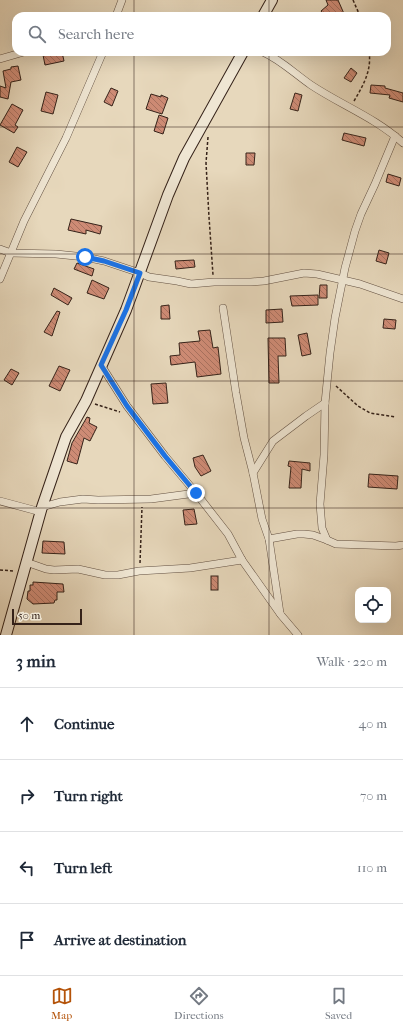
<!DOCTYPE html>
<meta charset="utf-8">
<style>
:root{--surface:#fff;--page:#f6f6f7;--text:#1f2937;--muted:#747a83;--line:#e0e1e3;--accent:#b45309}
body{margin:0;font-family:"IM FELL French Canon",serif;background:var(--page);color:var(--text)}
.controls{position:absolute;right:12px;bottom:12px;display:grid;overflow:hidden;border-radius:8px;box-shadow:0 4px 16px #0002}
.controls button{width:36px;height:36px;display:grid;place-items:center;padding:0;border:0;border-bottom:1px solid var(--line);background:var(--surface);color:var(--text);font:20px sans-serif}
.scale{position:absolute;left:12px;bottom:10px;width:70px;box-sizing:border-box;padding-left:4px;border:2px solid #352219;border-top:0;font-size:11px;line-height:14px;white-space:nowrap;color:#352219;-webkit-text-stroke:3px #efe6d3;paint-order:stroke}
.stop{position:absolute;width:12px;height:12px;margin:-9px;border:3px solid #1a73e8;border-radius:50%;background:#fff}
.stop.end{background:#1a73e8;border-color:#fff;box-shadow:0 1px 4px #0008}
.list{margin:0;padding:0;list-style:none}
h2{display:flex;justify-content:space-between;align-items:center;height:52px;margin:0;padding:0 16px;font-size:17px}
h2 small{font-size:13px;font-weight:400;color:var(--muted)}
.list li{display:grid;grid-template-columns:26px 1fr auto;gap:12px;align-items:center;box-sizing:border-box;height:72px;padding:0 16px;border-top:1px solid var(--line)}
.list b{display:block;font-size:15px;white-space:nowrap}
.list em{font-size:13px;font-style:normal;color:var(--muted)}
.icon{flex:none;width:22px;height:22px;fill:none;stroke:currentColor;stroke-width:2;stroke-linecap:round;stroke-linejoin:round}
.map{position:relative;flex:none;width:403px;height:635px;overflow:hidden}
.search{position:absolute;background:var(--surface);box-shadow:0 4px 16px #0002;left:12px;right:12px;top:12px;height:44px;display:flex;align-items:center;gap:10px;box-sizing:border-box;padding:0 14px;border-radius:12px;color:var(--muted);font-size:15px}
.sheet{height:340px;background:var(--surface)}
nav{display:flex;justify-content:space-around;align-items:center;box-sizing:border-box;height:56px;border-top:1px solid var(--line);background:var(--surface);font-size:11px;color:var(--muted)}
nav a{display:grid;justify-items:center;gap:2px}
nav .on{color:var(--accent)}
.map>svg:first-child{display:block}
</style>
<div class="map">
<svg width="403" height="635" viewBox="0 0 403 635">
<defs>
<pattern id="building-back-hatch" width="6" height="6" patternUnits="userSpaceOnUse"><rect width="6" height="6" fill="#ce8b75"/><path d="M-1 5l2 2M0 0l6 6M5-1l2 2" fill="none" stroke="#a8715f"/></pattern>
</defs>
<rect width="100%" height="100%" fill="#e7d8bc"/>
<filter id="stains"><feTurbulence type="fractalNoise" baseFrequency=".005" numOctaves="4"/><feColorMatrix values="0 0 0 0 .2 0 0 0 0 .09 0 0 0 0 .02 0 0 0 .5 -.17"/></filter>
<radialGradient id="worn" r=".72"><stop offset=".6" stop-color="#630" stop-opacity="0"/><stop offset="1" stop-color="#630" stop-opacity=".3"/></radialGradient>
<!-- building -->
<g fill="url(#building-back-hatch)" stroke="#352219">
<polygon points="326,0 338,0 345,16 325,16 321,11 328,5"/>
<polygon points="58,52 62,52 64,61 45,65 43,55"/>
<polygon points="18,66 21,80 11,82 8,99 0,97 0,86 6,88 3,71 11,69 11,67"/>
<polygon points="351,68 357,73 351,82 344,78"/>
<polygon points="371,85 385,86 385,88 403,93 403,102 389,98 390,95 370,93"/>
<polygon points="111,88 118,91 112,106 104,102"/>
<polygon points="46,92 58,95 53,114 41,111"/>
<polygon points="295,93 302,95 298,111 290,109"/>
<polygon points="151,94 161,97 161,95 168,98 162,114 146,109"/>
<polygon points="12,104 23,110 15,125 18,127 14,133 0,125"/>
<polygon points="159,115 168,118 163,134 154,131"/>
<polygon points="344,133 366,138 364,146 342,140"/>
<polygon points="17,147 27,152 18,167 9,162"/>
<polygon points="246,153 255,153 254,165 246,165"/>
<polygon points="388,174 401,178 399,186 386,182"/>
<polygon points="71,219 102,226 100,234 86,230 86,234 68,230"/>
<polygon points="379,250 389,253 386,264 376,261"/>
<polygon points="194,260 195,267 176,269 175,261"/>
<polygon points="77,263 94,269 92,276 74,269"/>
<polygon points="92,280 109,288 104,299 87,293"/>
<polygon points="320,285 327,285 327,298 319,298"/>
<polygon points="54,288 72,298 68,305 51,295"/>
<polygon points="318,295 318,305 292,306 290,296"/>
<polygon points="169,305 170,319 161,319 161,306"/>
<polygon points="282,309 283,322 266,323 266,310"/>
<polygon points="57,311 60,312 52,336 44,332"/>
<polygon points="384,319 396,320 395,329 383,328"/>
<polygon points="210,330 213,348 218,347 221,374 197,377 195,362 171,365 170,356 180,355 179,343 200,341 198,331"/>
<polygon points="307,333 311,354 302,356 298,335"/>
<polygon points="268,338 285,338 286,356 278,356 279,383 269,383"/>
<polygon points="59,366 70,370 60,391 49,386"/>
<polygon points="11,369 19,373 12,385 4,380"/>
<polygon points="166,383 168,403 153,404 151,384"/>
<polygon points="87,417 90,418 89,423 97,427 90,441 84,438 77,464 67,461 72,443"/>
<polygon points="203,455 211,471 201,476 195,467 193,458"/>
<polygon points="289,461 310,463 310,471 302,469 301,488 289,488 291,467 288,466"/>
<polygon points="369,474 398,476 397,489 368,487"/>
<polygon points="194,509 197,524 185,525 183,510"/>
<polygon points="43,541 64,542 65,554 42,553"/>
<rect x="211" y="576" width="7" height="14"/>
<polygon points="33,582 63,584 64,592 57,592 57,600 55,600 54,603 33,604 27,599 28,591 30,591 30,585 33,585"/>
</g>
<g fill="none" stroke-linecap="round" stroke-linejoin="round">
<!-- street casing -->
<g stroke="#625042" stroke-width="8">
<g id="street">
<polyline points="116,16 122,0"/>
<path d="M263,52c18,8 32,22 48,33 30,20 65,33 92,58"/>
<polyline points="0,59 24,52"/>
<polyline points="0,249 11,253 56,254 85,257 104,261 140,273 149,277 177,281 191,284 214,282 251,282 264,281 304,273 317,274 360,284 403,299"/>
<polyline points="0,279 24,221 66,138 103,52"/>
<polyline points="223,308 236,393 244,438 253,473 262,519 269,539 280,613"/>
<polyline points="101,365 127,406 165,456 196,493 228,534 242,560 281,615 298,635"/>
<polyline points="253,473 273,441 306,416 325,403"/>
<polyline points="0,501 41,512"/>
<polyline points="42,507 60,502 83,499 98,500 151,499 196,493"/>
<polyline points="269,539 297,534 304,534 313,535 327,540 336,544 396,546 403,545"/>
<polyline points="327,540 322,528 320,504 324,455 325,403 330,353 335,318 345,268 355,231 361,214 375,184 395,136"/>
<polyline points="26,562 46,569 54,570 78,569 105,575 118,575 139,571 190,568 242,560"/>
</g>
</g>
<!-- secondary casing -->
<g stroke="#352219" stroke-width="12">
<g id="secondary">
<polyline points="263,16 272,0"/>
<polyline points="6,635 42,507 66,437 86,401 126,310 133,291 168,195 184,158 243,52"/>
</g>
</g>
<!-- path -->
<g stroke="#352219" stroke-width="1.5" stroke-dasharray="3 2" stroke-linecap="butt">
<polyline points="353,0 360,16"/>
<path d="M354,101c9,-15 18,-31 15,-49"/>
<polyline points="208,137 206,163 209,217 213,275"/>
<polyline points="336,386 358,406 370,413 396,417"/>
<polyline points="95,404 120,412"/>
<polyline points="140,563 142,507"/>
<polyline points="0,570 14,571"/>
</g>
<!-- street -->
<use href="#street" stroke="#efe6d3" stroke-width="7"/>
<!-- secondary -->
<use href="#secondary" stroke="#efe6d3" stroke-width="10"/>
</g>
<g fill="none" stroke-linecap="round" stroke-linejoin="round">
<!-- route -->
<polyline stroke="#1a73e8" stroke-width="5" points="85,257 104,261 140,273 126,310 101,365 127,406 165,456 196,493"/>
</g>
<!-- grid -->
<path fill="none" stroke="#352219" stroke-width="1" stroke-opacity="0.55" d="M134,0v16M269,0v16M134,52v583M269,52v583M0,127h403M0,254h403M0,381h403M0,508h403"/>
<rect width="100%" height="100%" filter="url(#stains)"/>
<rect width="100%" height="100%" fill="url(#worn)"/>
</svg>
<div class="controls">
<button><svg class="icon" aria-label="locate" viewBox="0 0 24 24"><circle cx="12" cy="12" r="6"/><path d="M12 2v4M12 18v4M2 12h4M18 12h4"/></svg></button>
</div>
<div class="scale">50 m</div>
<div class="stop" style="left:85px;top:257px"></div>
<div class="stop end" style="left:196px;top:493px"></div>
<div class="search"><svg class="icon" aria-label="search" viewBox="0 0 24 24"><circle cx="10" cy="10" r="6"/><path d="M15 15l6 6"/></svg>Search here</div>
</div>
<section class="sheet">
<h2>3 min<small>Walk · 220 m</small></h2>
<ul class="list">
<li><svg class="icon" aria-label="ahead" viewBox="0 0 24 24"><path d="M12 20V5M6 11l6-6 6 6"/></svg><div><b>Continue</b></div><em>40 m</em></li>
<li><svg class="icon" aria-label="right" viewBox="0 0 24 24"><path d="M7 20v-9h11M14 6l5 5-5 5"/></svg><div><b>Turn right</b></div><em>70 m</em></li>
<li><svg class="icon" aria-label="left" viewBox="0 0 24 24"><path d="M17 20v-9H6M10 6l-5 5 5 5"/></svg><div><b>Turn left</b></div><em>110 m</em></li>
<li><svg class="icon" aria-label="arrive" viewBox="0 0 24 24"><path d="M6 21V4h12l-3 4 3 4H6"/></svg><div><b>Arrive at destination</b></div></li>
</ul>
</section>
<nav>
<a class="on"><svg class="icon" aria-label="map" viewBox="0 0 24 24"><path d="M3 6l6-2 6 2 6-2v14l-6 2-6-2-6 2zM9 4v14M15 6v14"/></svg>Map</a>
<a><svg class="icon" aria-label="directions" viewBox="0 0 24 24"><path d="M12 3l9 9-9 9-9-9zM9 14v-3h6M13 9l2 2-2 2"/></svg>Directions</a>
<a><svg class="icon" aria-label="saved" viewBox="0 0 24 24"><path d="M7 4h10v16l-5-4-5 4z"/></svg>Saved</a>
</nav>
